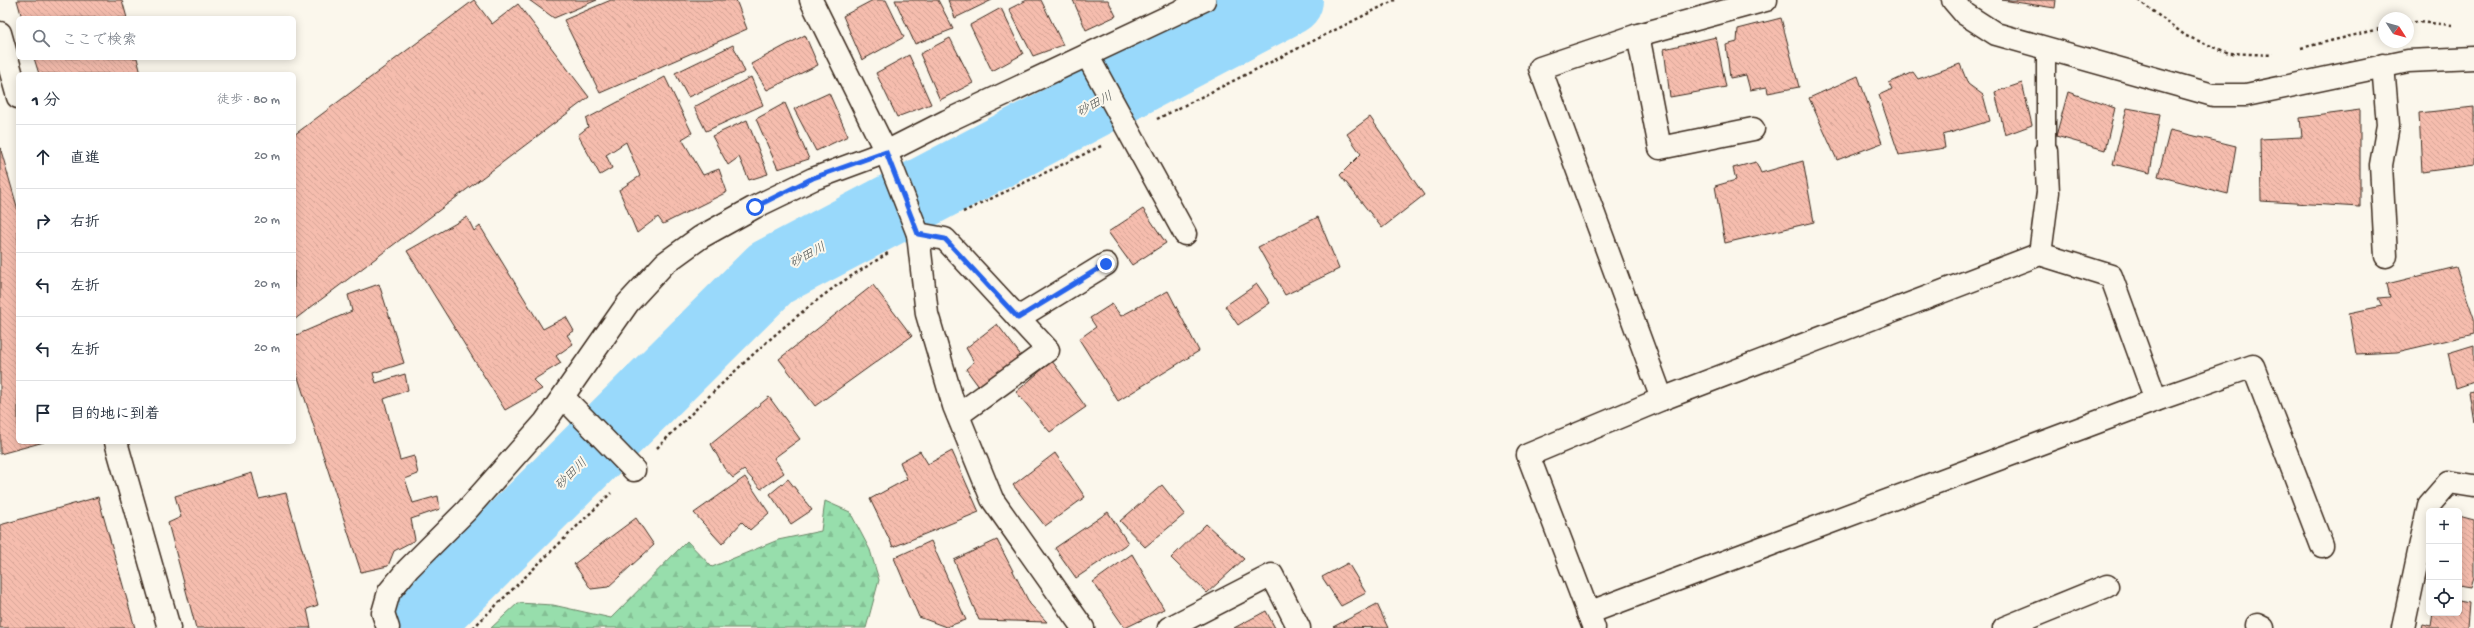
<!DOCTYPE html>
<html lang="ja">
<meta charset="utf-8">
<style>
:root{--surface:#fff;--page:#f2f2f3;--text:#1f2937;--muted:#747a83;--line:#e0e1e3}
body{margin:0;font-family:"Gochi Hand","Klee One",sans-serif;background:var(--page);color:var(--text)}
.controls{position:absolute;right:12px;bottom:12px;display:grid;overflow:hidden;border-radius:6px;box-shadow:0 2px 10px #0003}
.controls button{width:36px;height:36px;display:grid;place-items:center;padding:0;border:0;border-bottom:1px solid var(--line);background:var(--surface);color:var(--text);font:20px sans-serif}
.compass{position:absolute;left:2378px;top:12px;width:36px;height:36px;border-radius:50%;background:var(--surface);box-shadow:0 2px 10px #0003;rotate:126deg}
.stop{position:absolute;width:12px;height:12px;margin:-9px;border:3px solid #2563eb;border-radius:50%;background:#fff}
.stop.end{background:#2563eb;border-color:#fff;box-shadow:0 1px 4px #0008}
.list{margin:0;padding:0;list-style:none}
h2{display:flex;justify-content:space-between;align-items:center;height:52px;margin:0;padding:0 16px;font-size:17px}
h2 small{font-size:13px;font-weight:400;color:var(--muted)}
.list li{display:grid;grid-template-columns:26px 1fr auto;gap:12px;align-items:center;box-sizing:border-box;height:64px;padding:0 16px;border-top:1px solid var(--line)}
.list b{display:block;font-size:15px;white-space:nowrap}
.list em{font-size:13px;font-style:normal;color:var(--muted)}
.icon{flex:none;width:22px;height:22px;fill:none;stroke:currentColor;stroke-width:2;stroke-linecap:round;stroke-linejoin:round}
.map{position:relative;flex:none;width:2474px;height:628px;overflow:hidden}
.search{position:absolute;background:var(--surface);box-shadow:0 2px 10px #0003;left:16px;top:16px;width:280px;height:44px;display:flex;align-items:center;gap:10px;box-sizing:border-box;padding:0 14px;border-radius:6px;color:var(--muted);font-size:15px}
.panel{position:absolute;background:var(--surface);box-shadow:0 2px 10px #0003;left:16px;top:72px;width:280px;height:372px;border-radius:6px}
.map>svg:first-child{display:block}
</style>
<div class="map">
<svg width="2474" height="628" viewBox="0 0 2474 628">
<defs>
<pattern id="forest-firs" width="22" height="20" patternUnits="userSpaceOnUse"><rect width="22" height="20" fill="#97deac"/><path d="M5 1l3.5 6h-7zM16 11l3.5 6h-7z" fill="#83bf94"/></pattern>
<pattern id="building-back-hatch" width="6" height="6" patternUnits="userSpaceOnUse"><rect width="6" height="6" fill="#f6bdae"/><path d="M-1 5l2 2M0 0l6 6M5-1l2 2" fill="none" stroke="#d4a395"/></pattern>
</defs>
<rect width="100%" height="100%" fill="#fbf7ec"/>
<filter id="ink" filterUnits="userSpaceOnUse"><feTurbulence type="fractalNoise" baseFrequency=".025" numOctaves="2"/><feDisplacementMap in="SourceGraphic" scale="8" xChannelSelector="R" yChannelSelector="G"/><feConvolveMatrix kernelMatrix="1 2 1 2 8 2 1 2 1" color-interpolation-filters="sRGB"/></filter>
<g filter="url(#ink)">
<!-- forest -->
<polygon fill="url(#forest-firs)" stroke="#698465" points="825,501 850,512 870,550 879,580 866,628 491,628 518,603 553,605 611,618 687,541 712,567 778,540 821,531"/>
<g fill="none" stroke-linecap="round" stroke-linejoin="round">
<!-- river -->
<polyline stroke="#99d9fb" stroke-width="70" points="414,628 771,273 1288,0"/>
</g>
<!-- building -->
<g fill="url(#building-back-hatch)" stroke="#3b2a1e">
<polygon points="17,0 122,0 127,18 22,18"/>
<polygon points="474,0 492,24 518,4 589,97 294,320 294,135"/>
<polygon points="529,0 597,0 554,18"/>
<polygon points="611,0 736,0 747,29 600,93 564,20"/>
<polygon points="873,0 886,0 904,37 862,60 843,16"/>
<polygon points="895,0 938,0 953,29 915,44"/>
<polygon points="948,0 992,0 955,18"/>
<polygon points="1027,0 1041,0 1063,45 1033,56 1009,9"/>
<polygon points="1073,0 1108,0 1116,16 1086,30"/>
<polygon points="2002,0 2056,0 2055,8"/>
<polygon points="1001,8 1023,54 992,71 970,25"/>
<polygon points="1781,18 1799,87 1768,93 1767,87 1750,90 1746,75 1730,78 1726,45 1737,42 1738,29"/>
<polygon points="805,35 818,65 767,90 751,64"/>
<polygon points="1716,37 1726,87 1670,97 1664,49"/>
<polygon points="950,38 973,83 940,100 920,54"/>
<polygon points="733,45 745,72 688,97 675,73"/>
<polygon points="909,55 931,104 897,117 876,73"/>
<polygon points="34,58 137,58 141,74 39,74"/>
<polygon points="1960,64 1968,84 1983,95 1990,121 1943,135 1945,148 1899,155 1879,95 1892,89 1889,83 1913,72 1918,79"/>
<polygon points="1858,76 1882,143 1837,160 1809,98"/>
<polygon points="665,77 692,133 682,139 703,175 719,169 727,192 663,224 658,217 637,233 619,190 640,176 626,142 606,155 612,168 600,175 578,135 588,127 586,119"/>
<polygon points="751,77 763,105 706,131 694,107"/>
<polygon points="2022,83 2032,125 2005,135 1995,92"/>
<polygon points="2068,92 2115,108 2105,150 2056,136"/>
<polygon points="829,93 848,136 816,151 794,109"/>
<polygon points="785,103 809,159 778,169 756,119"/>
<polygon points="2474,107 2474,165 2422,172 2419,113"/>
<polygon points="2127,108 2160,114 2150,173 2113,164"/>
<polygon points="2360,110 2360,207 2261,201 2260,139 2302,137 2300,118"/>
<polygon points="1370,117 1424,195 1382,228 1340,175 1361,154 1347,134"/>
<polygon points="747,120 768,174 749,180 739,157 728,165 712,136"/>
<polygon points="2170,130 2236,146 2228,194 2158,176"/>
<polygon points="0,147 18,210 18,442 44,442 0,454"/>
<polygon points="1803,161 1814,222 1725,243 1715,186 1736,180 1733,168 1756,162 1761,173"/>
<polygon points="1143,209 1166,243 1132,265 1108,232"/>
<polygon points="467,217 474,231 480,226 543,329 566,317 574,331 567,335 573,344 556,356 561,363 533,380 542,389 505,410 407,251"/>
<polygon points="1318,217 1339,269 1285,295 1258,247"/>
<polygon points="2456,267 2474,318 2474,334 2397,352 2356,354 2349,313 2382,306 2378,298 2390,297 2387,284"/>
<polygon points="379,284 404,363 373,373 376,383 405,374 408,390 384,399 400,460 414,456 418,474 405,479 413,503 438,496 440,509 411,519 415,540 394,551 388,566 361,572 294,365 294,336 352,311 348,295"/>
<polygon points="1257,284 1270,303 1238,325 1225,306"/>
<polygon points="873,285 912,336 815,406 779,359"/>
<polygon points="1168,291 1199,351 1118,401 1079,339 1096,327 1090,318 1112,304 1121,316"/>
<polygon points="997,324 1023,358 982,391 966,369 974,362 966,348"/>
<polygon points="2474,345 2474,382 2456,388 2448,353"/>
<polygon points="1052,361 1086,407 1050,432 1016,392"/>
<polygon points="2474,391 2474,422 2469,392"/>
<polygon points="769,397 800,439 774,458 784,473 761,489 744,470 733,478 724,468 711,444"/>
<polygon points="920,451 928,464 952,451 979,512 893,547 870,499 907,479 900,462"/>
<polygon points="1055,453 1085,497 1045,526 1013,485"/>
<polygon points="252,473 259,499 286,493 318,605 307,609 311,628 196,628 168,523 181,517 175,496"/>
<polygon points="745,477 769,513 750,530 742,522 722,544 694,513"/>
<polygon points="788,479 812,510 791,524 770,494"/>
<polygon points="1162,485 1185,514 1145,547 1120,521"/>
<polygon points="98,497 135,628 0,628 0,525"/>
<polygon points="1108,512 1128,543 1076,578 1055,548"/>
<polygon points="2459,515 2474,519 2474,577 2471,587 2459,585"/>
<polygon points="636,518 654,545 608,587 591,589 574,564"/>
<polygon points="1206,524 1244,559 1207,593 1171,558"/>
<polygon points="997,540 1030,604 1047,622 979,620 954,560"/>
<polygon points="931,541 966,620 946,627 919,617 894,558"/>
<polygon points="1132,554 1164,609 1125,628 1093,582"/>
<polygon points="1348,563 1366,593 1341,606 1322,577"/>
<polygon points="2459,601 2469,603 2467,628 2421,628 2422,624 2431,626 2433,613 2459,613"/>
<polygon points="1377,604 1388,628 1333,627"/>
<polygon points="1266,611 1275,628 1234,628"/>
</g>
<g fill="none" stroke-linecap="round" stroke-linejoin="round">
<!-- service casing -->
<g stroke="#3b2a1e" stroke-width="21">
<polyline id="service" points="2046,151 2046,49"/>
</g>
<!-- minor casing -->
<g stroke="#3b2a1e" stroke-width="25">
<g id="minor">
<polyline points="811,0 886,152 918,234 927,314 954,406 992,499 1083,628"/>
<polyline points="1953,0 1965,14 1996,34 2213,95 2246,95 2408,61 2474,58"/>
<polyline points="0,33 18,97"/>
<polyline points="1638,35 1540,68 1662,399"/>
<polyline points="1087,55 1185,234"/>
<polyline points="2383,65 2388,125 2381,165 2386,256"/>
<polyline points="1753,129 1660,148 1638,35 1766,0"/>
<polyline points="918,234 945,239 1048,350 958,415"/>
<polyline points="2040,254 2048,192 2046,151"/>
<polyline points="1018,318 1106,264"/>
<polyline points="563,397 634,470"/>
<polyline points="116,442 169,628"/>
<polyline points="1588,613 2156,400 2253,366 2322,546"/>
<polyline points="2257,625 2263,628"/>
<polyline points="388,628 383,613 389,592 408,569 466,511 545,422 628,303 665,263 701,237 755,207 813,179 886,152 947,121 1204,0"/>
<polyline points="1169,628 1272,575 1299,628"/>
<polyline points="1594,628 1528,455 1662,399 2040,254 2111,276 2156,400"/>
<polyline points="2004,628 2107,586"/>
<polyline points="2403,628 2429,505 2449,482 2474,486"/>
</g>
</g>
<!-- path -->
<g stroke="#3b2a1e" stroke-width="2.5" stroke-dasharray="3 3" stroke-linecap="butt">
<polyline points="2138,0 2186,36 2229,53 2273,55"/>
<polyline points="2408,23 2416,22 2452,25"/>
<polyline points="2301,48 2384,28"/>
<polyline points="1157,119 1395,0"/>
<polyline points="963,212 1101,146"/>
<path d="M657,448c56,-56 111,-112 175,-159 18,-13 38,-24 56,-36"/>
<polyline points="473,628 611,493"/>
</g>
<!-- service -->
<use href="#service" stroke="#fbf7ec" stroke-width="18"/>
<!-- minor -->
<use href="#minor" stroke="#fbf7ec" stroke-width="22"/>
</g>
</g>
<g fill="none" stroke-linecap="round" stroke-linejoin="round" filter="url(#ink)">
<!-- route -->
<polyline stroke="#2563eb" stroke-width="5" points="755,207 813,178 886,152 918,234 945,239 1018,318 1106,264"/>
</g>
<g text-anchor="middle" stroke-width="4" stroke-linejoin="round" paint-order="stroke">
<!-- water labels -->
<g font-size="13" font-style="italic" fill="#525655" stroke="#fbf7ec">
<text transform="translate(1094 103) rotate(-28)" y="5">砂田川</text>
<text transform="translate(807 254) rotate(-28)" y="5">砂田川</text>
<text transform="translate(570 473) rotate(-45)" y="5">砂田川</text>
</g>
</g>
</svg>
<div class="controls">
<button>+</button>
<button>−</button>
<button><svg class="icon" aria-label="locate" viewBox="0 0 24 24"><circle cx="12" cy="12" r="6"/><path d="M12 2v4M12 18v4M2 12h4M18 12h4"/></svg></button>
</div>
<svg class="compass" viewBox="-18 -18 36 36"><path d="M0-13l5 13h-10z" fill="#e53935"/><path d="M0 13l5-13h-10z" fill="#747a83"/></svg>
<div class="stop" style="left:755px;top:207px"></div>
<div class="stop end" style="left:1106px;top:264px"></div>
<div class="search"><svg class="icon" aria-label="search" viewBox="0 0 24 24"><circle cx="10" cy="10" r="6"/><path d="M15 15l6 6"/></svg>ここで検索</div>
<section class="panel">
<h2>1 分<small>徒歩 · 80 m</small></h2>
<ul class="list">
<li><svg class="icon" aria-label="ahead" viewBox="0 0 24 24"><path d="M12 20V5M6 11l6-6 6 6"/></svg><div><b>直進</b></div><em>20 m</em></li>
<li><svg class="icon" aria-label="right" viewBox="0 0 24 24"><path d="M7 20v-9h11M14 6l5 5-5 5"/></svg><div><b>右折</b></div><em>20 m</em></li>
<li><svg class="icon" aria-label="left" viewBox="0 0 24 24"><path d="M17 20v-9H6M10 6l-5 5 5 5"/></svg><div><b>左折</b></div><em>20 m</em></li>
<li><svg class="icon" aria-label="left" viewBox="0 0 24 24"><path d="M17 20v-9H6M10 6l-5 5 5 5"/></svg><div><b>左折</b></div><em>20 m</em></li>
<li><svg class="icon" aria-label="arrive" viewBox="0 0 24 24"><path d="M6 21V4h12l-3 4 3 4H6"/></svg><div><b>目的地に到着</b></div></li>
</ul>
</section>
</div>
